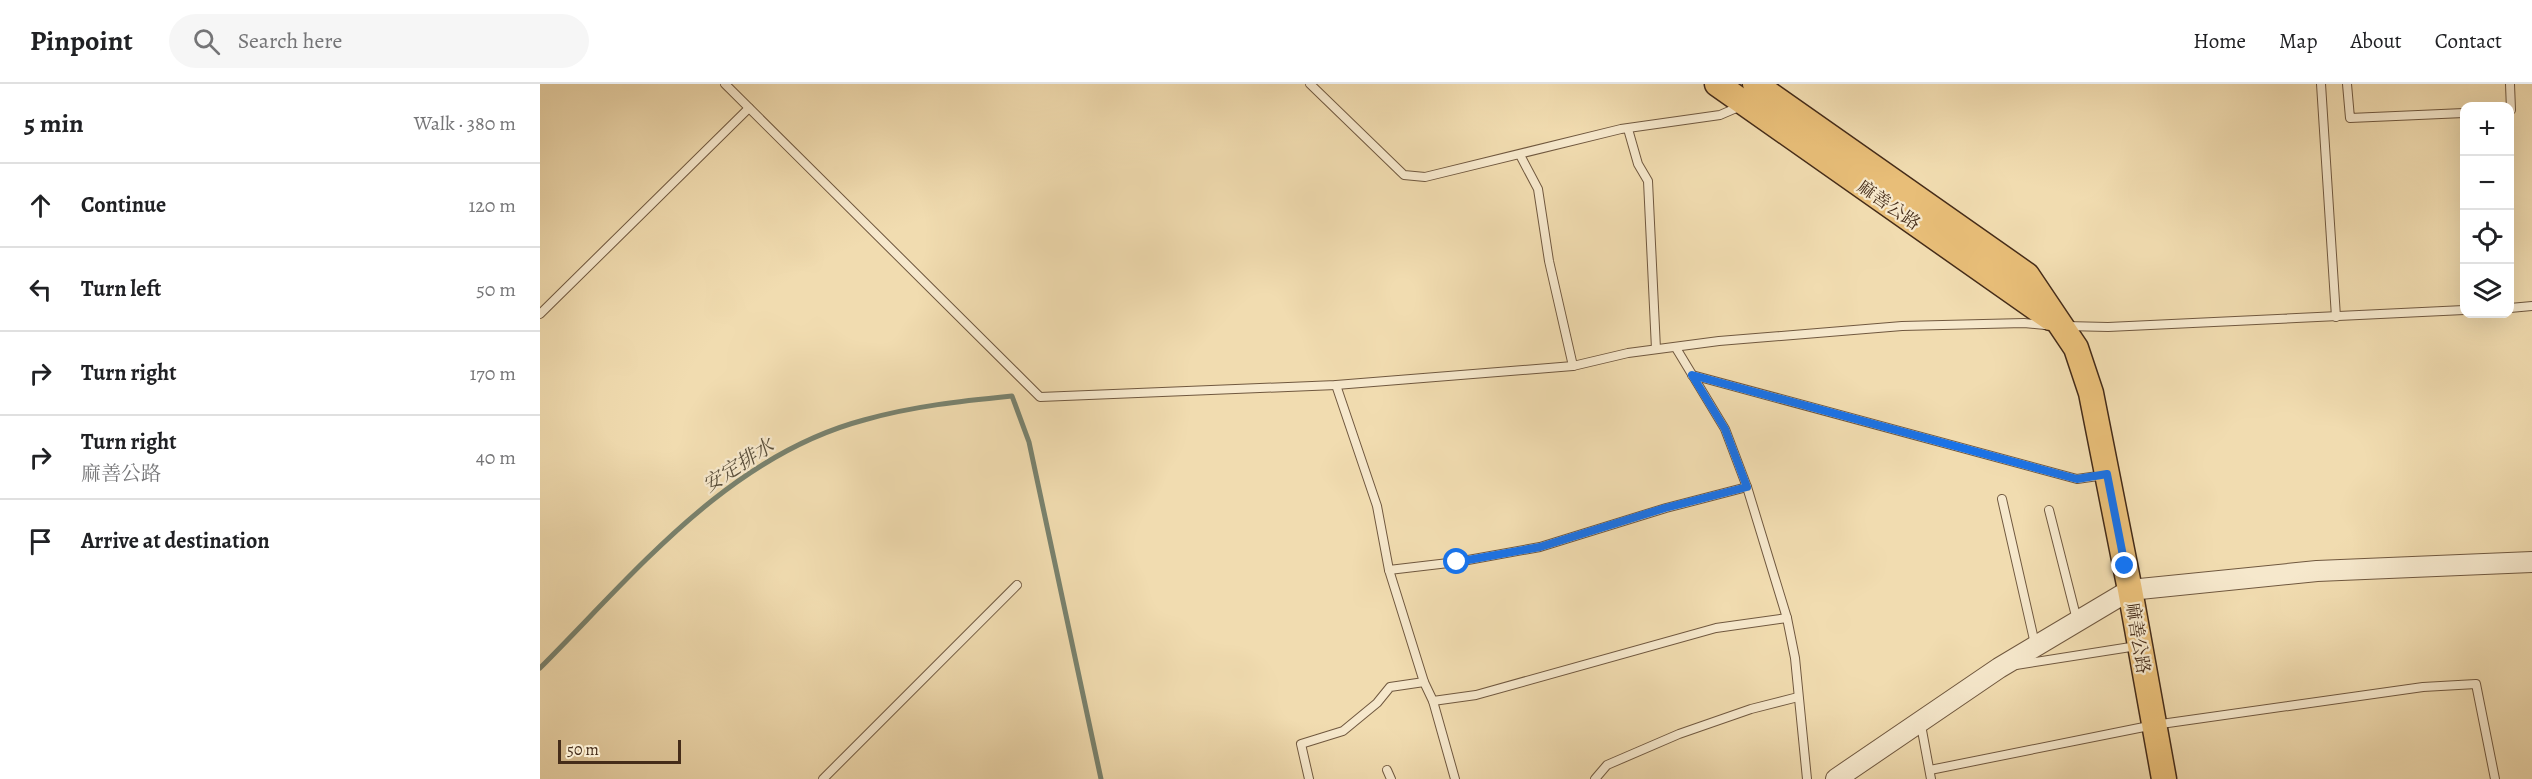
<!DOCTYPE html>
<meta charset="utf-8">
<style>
:root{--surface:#fff;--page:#f6f6f6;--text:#202124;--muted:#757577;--line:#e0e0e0}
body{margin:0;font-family:Alegreya,"Noto Serif TC",serif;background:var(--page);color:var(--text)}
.controls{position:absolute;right:18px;top:18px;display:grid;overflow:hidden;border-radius:12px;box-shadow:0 6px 24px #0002}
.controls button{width:54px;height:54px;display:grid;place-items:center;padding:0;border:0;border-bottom:2px solid var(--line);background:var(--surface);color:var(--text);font:30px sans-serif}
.scale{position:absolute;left:18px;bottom:15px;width:123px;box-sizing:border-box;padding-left:6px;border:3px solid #452c19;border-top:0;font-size:16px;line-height:21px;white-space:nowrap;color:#452c19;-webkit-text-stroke:4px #f6e8cc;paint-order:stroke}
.stop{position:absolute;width:18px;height:18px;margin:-14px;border:4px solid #1a73e8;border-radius:50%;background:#fff}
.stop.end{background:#1a73e8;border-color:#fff;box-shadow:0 2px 6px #0008}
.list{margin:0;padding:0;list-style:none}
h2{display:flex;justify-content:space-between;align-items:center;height:78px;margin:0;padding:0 24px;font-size:26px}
h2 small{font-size:20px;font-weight:400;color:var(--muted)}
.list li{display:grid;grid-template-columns:39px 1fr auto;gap:18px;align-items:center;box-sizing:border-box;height:84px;padding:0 24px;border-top:2px solid var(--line)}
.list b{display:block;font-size:22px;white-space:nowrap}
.list p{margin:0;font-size:20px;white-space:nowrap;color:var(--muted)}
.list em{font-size:20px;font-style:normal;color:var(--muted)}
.icon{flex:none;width:33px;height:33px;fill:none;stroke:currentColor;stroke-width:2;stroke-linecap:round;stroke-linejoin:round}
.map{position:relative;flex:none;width:1992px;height:695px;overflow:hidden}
header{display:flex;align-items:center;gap:36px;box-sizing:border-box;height:84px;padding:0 30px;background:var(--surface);border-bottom:2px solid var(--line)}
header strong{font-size:28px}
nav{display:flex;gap:33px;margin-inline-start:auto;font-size:21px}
.search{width:420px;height:54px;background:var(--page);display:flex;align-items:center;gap:15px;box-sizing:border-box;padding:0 21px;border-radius:33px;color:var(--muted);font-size:22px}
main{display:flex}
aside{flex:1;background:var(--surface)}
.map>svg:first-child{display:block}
</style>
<header>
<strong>Pinpoint</strong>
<div class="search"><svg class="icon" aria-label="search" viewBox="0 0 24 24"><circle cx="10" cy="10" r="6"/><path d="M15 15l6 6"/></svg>Search here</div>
<nav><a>Home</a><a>Map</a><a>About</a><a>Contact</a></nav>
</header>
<main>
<aside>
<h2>5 min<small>Walk · 380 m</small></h2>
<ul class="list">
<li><svg class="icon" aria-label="ahead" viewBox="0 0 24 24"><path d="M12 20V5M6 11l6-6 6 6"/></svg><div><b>Continue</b></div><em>120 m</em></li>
<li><svg class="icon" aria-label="left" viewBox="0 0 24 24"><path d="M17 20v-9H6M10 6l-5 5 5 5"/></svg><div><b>Turn left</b></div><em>50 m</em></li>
<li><svg class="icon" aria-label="right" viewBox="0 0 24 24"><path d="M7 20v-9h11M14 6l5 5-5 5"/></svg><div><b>Turn right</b></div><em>170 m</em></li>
<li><svg class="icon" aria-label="right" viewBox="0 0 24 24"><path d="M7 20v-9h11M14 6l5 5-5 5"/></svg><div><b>Turn right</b><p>麻善公路</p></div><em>40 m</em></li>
<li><svg class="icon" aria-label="arrive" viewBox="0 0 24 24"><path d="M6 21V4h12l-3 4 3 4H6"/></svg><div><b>Arrive at destination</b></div></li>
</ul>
</aside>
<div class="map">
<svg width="1992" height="695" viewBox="0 0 1992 695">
<rect width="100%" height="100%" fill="#f1dcb0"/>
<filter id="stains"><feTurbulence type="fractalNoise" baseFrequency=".00333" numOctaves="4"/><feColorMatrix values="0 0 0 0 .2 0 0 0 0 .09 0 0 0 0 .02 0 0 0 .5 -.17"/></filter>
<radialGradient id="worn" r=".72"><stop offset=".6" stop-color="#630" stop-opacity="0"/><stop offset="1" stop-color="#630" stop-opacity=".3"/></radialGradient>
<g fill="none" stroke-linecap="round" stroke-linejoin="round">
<!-- stream -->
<path stroke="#79826e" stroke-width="5" d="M0,584c95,-95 188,-212 324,-248 49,-14 98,-19 148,-24l17,46 72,337"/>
<!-- service casing -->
<g stroke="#70583f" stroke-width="10">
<g id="service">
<polyline points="185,0 500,313 796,301 1033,282 1088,269 1179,257 1362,242 1484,239 1505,241"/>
<polyline points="770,0 864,91 885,93 1081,45 1180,31 1201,22"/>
<polyline points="1781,0 1796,233"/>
<polyline points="1807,0 1810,34 1924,29"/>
<polyline points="1970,26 1971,26 1970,0"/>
<polyline points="1088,45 1098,80 1108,97 1116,265"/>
<polyline points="980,71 998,105 1009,177 1033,282"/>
<polyline points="1970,224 1992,222"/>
<polyline points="0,230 209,24"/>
<polyline points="1526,242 1568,243 1924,226"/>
<polyline points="1136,264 1185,345 1207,403 1247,534 1255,574 1267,695"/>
<polyline points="1152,291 1537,395 1565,391"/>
<polyline points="796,301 837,422 849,486 884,598 893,617 915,695"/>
<polyline points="1462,415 1495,560"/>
<polyline points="1509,426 1537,536"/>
<polyline points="849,486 917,478 1000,463 1126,424 1207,403"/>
<polyline points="1476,581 1597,562"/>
<polyline points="893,617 936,611 1176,544 1247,534"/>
<polyline points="1381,641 1391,695"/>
<polyline points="847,686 851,695"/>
<polyline points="1390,686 1614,641 1883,603 1936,600 1955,695"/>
<polyline points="283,695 477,501"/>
<polyline points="769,695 761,660 803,647 837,619 850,603 884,598"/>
<polyline points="1055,695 1067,681 1139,650 1211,625 1258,613"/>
</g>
</g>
<!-- tertiary casing -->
<g stroke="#70583f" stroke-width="22">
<polyline id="tertiary" points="1296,695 1459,584 1590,506 1777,487 1992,478"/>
</g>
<!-- primary casing -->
<g stroke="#452c19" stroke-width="27">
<g id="primary">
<polyline points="1177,0 1510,234"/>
<polyline points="1215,0 1487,191 1536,264 1551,309 1590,506 1624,695"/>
</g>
</g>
<!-- service -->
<use href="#service" stroke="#f6e8cc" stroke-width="8"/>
<!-- tertiary -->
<use href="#tertiary" stroke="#f6e8cc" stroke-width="20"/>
<!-- primary -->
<use href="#primary" stroke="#e8be78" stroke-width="24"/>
</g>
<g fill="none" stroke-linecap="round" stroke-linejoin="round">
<!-- route -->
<polyline stroke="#1a73e8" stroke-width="8" points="917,478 1000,463 1125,424 1207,403 1185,345 1152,291 1537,395 1567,390 1585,482"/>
</g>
<g text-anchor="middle" stroke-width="4.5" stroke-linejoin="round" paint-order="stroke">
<!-- street labels -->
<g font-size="18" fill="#452c19" stroke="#f6e8cc">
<text transform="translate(1349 121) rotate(35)" y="6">麻善公路</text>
<text transform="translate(1598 554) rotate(81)" y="6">麻善公路</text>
</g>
<!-- water labels -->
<g font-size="20" font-style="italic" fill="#5b503c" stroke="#f6e8cc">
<text transform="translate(198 381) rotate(-33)" y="7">安定排水</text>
</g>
</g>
<rect width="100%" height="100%" filter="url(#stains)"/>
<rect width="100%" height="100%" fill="url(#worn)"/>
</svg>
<div class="controls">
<button>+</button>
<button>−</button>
<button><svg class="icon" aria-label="locate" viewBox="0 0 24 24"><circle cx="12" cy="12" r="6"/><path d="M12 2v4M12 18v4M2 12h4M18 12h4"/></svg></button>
<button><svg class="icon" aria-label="layers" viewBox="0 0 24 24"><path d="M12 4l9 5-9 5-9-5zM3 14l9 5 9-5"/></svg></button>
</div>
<div class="scale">50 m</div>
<div class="stop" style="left:917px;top:478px"></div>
<div class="stop end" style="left:1585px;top:482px"></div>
</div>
</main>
